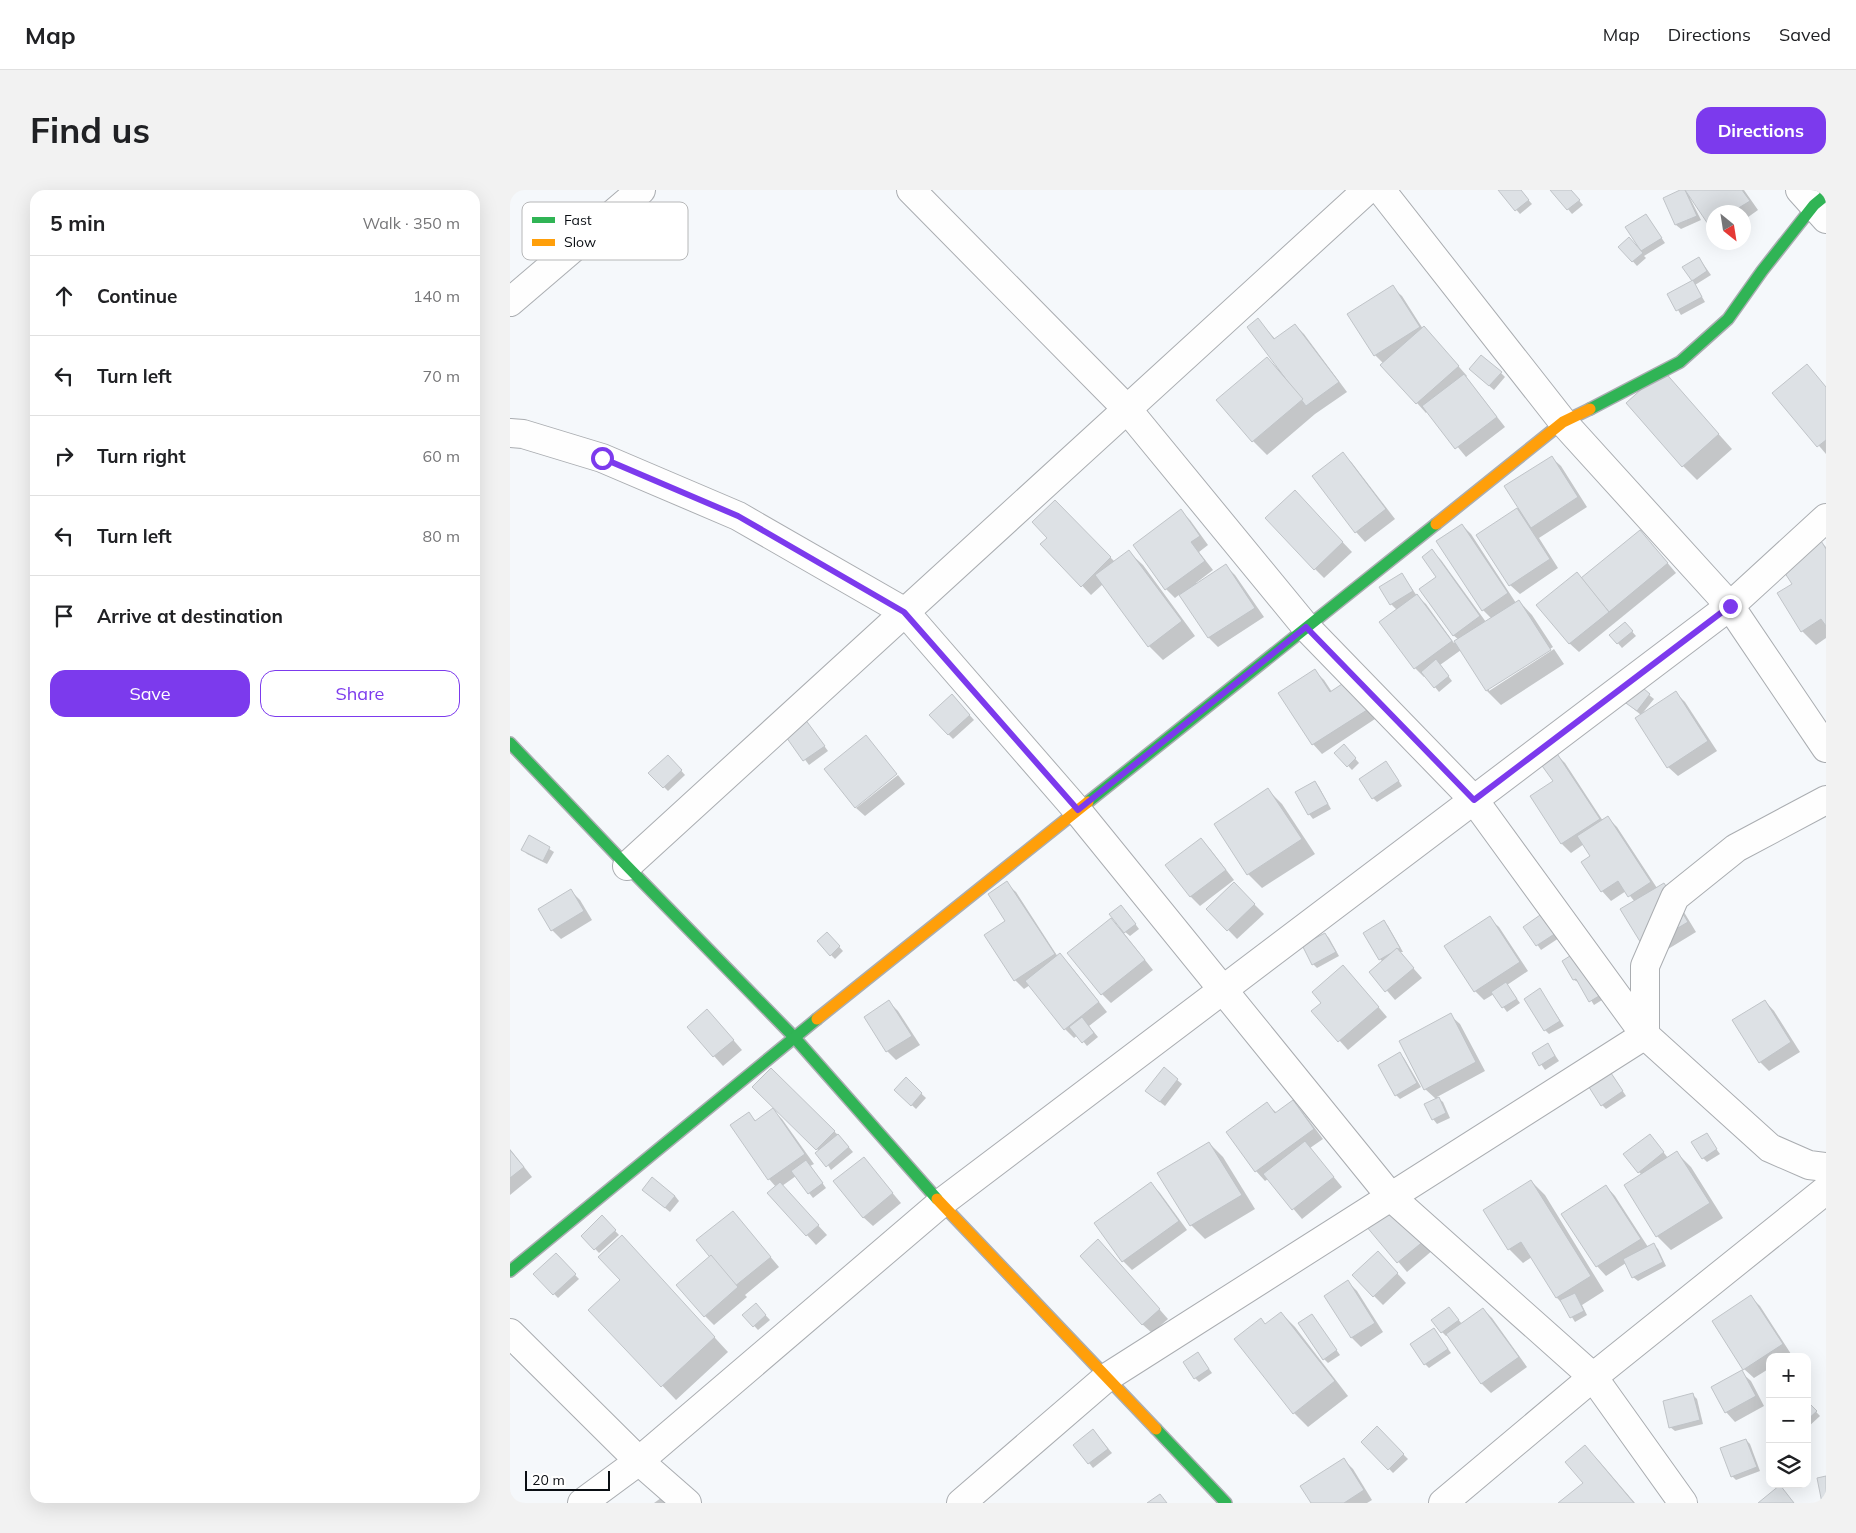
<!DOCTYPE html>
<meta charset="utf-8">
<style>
:root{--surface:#fff;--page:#f2f2f2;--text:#202124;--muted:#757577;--line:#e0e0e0;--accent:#7c3aed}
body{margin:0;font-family:Mulish,sans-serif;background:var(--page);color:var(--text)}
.controls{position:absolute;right:15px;bottom:15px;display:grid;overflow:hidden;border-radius:10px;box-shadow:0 5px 20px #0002}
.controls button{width:45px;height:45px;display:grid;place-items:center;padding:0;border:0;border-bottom:1px solid var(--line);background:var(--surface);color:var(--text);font:25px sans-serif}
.compass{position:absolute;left:1196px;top:15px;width:45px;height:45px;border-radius:50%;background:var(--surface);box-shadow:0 5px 20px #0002;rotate:150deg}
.scale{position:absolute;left:15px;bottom:12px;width:85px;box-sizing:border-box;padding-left:5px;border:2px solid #0a0e13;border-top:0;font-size:14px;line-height:18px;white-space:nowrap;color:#0a0e13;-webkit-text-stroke:4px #fff;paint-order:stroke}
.stop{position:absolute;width:15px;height:15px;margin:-11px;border:4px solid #7c3aed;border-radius:50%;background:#fff}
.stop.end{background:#7c3aed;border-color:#fff;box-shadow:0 1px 5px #0008}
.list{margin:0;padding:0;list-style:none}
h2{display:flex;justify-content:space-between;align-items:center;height:65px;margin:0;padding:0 20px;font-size:21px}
h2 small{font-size:16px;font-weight:400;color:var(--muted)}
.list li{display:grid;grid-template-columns:32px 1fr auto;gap:15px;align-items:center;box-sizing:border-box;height:80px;padding:0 20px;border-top:1px solid var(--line)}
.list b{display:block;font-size:19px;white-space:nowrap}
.list em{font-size:16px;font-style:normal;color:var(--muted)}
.actions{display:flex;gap:10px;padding:15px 20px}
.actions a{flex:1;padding:11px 0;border:1px solid var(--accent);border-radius:15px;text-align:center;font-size:18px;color:var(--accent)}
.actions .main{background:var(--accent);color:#fff}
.icon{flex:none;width:28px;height:28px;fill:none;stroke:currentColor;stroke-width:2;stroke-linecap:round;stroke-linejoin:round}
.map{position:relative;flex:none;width:1316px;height:1313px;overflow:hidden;border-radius:15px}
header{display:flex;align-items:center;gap:30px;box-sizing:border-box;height:70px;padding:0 25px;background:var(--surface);border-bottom:1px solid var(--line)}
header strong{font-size:24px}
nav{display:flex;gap:28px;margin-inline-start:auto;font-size:18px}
.intro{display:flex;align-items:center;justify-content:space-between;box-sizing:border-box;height:120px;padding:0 30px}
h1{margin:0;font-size:35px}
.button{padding:12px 22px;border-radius:15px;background:var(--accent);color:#fff;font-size:18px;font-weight:700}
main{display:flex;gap:30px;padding:0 30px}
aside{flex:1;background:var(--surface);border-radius:15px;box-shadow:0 5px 20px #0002}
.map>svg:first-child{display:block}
</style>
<header>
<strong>Map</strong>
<nav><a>Map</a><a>Directions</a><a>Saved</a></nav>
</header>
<div class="intro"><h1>Find us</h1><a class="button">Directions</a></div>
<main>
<aside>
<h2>5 min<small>Walk · 350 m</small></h2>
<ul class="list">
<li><svg class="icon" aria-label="ahead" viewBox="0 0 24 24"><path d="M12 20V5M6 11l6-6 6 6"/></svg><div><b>Continue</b></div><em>140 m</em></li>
<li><svg class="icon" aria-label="left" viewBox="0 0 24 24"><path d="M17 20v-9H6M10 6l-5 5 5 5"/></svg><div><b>Turn left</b></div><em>70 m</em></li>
<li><svg class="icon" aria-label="right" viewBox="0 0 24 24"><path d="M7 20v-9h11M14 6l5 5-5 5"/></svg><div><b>Turn right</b></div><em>60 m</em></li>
<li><svg class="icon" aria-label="left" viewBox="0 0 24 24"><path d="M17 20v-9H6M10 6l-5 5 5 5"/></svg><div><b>Turn left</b></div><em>80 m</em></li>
<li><svg class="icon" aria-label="arrive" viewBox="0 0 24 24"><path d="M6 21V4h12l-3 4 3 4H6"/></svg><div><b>Arrive at destination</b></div></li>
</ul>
<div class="actions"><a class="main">Save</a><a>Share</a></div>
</aside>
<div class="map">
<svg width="1316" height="1313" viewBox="0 0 1316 1313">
<rect width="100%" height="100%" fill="#f5f8fb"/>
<!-- shadow -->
<g fill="#0003">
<polygon points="989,0 1010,0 1022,14 1010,24"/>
<polygon points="1042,0 1060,0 1073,15 1062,24"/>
<polygon points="1173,0 1234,0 1248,20 1234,30 1234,22 1204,22 1204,39 1181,7 1180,8 1191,30 1171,39 1166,35 1155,8"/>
<polygon points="1136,25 1155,53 1134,66 1136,68 1127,76 1110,57 1130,59"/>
<polygon points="1189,68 1201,85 1185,95 1195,112 1171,125 1159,105 1183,91 1174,77"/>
<polygon points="882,97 892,106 913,139 923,147 957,186 956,187 995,237 956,267 918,221 916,223 907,213 872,175 874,174 865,165 839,125"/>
<polygon points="748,130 766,150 785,135 794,144 837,202 805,224 757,265 743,251 757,169 768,179 769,178"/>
<polygon points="1297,176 1316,197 1316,264 1264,203"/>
<polygon points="1153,182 1222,259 1187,290 1173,276"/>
<polygon points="991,183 995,187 984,200 965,184"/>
<polygon points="833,264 842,273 885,329 855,352 846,342 803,286"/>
<polygon points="1041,267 1051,276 1077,317 1029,348 1048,378 1010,404 1000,395 968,345 1009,318"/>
<polygon points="794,311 842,362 814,388 805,379"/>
<polygon points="545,312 605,372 619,362 633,375 685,446 653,470 639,456 593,394 581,405 532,354 539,348"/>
<polygon points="671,321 680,330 698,355 689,362 703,380 686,393 687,395 716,376 725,385 754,427 708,457 699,448 670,404 665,408 656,399"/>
<polygon points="952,335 961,344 1006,413 1009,411 1022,425 1043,457 979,498 979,501 1044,459 1054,474 991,515 977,501 951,460 930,475 942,491 929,502 916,486 914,487 905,478 887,420 881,414 892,384 907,406 916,414 944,453 949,450 943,445 922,361 931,370 976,432 982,429 973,420"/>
<polygon points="1139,351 1166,383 1069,462 1059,453"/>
<polygon points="1310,351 1316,357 1316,448 1306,455 1292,441 1284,394"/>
<polygon points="1119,438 1126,446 1112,458 1101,445"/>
<polygon points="805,481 814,490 822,502 847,501 865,529 812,564 803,554 770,503"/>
<polygon points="1166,503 1175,512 1207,561 1168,586 1158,577"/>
<polygon points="1139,505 1144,509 1131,525 1119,515"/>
<polygon points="446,510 464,530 443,549 438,544"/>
<polygon points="295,530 318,561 299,575 276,544"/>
<polygon points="834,556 849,573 842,580 826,563"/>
<polygon points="1046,564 1055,573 1093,631 1098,628 1107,637 1147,698 1163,704 1186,742 1145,767 1125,712 1116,701 1101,711 1092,701 1082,666 1074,654 1061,663 1052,654 1021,607 1045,592"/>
<polygon points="158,566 175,585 158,601 140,583"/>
<polygon points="880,577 892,596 867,612 863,608"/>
<polygon points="388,585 395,594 355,626 346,618"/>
<polygon points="805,592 809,597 821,619 803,629 799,624"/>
<polygon points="758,600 772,614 805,664 752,698 738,684 705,634"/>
<polygon points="20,647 44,662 37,674 17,664 13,659"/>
<polygon points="691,650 700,659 724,690 690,716 681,707 657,675"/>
<polygon points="496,693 506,702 548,767 550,765 559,774 597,822 579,836 588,847 577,856 568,845 564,848 555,839 520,795 514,799 505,790 497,731"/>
<polygon points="61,701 70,710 82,730 51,749 42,740"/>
<polygon points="733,703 754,724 727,749 698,719"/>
<polygon points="615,720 629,739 620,746 614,741 613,742 643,780 601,813 592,804 601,729 611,740"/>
<polygon points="1033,725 1049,748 1031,760 1015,737"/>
<polygon points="979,728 989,737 1018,781 997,795 1010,813 997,822 984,804 974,810 965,801"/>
<polygon points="874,732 878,736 893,762 889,762 912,788 885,810 861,782 873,772 870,769"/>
<polygon points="815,744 819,748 829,766 807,778 803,774"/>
<polygon points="321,748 333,761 325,769 308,752"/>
<polygon points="1067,770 1092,810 1084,815 1070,793 1064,790"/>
<polygon points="842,786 877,827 838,860 803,821"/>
<polygon points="1030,800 1054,836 1039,844 1035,840"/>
<polygon points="1255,811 1264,821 1290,862 1259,881 1250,872"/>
<polygon points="379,812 388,821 410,855 386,870 377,861"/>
<polygon points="940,825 950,834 975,881 927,907 933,912 940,928 927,934 923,929 926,909 915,899"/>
<polygon points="206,830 232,860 213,876 178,837"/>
<polygon points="1038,855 1049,871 1035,880 1024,864"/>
<polygon points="890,864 894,868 911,897 890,909 886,905"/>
<polygon points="261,879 332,949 343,962 321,980 309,961 244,897"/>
<polygon points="654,879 672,894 655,916 641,905"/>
<polygon points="1103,886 1116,906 1096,919 1092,915"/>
<polygon points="396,889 416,908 406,919 386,900"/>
<polygon points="783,912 792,921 813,949 800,958 832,997 792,1029 758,989 755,991 746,981 718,943 757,914 767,923"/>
<polygon points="263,920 272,929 304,974 300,976 316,998 303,1008 286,986 272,996 317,1045 306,1055 259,1003 266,997 259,989 221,935 238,924 246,931"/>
<polygon points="1196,945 1210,964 1197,972 1193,968"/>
<polygon points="1144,950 1158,968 1167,963 1181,977 1213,1028 1161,1060 1147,1046 1115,995 1132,985 1129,982"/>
<polygon points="699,953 713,967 745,1019 695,1049 681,1035"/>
<polygon points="0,959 22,987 0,1005"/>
<polygon points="353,968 391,1013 363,1036 353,1027"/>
<polygon points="1021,991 1035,1005 1094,1101 1072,1115 1077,1125 1065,1132 1055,1116 1047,1108 1022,1067 1013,1073 999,1059"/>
<polygon points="641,994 650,1003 677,1040 622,1080 613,1071"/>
<polygon points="1096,996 1105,1006 1138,1057 1143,1055 1148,1059 1156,1076 1128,1091 1123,1087 1116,1073 1096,1086 1087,1076"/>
<polygon points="138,1004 165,1006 169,1011 160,1022"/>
<polygon points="884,1014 923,1060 897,1082 858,1036"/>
<polygon points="223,1022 269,1077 235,1105 237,1107 204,1135 195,1126 201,1067"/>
<polygon points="92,1027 109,1045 89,1063 73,1046"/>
<polygon points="597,1060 658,1129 642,1143 632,1134"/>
<polygon points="125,1061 218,1162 166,1210 80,1120 112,1090"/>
<polygon points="46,1065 69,1089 48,1108 25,1084"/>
<polygon points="877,1072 896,1093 873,1115 864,1106"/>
<polygon points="838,1092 847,1101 873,1142 851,1157 842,1148 816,1106"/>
<polygon points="1241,1107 1250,1116 1281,1164 1277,1167 1260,1167 1260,1178 1244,1188 1234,1179"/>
<polygon points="250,1119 260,1130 248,1140 234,1125"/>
<polygon points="973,1119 982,1128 1017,1177 981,1203 972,1194 938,1145 936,1146 932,1142 943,1123 952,1134"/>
<polygon points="771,1123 785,1137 838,1206 798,1237 784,1223 756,1135"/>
<polygon points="802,1125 830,1165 818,1173 814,1169"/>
<polygon points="924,1139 941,1163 919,1178 915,1174"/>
<polygon points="688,1163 702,1183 689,1192 685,1188"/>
<polygon points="1231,1182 1241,1191 1254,1216 1225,1232 1216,1222"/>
<polygon points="1183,1205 1187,1209 1193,1234 1165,1241 1160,1237"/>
<polygon points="1297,1212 1310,1226 1297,1238"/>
<polygon points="867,1238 898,1269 883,1283 853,1252"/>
<polygon points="587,1245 602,1263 583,1278 579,1273"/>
<polygon points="1236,1250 1240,1254 1250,1281 1226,1290 1222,1286"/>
<polygon points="1075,1257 1089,1271 1125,1313 1050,1313 1074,1293"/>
<polygon points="834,1270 843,1279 862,1310 857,1313 803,1313"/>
<polygon points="151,1308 155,1313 144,1313"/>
</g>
<!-- building -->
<g fill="#dde1e5" stroke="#c0c4c8">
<polygon points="988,0 1011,0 1019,10 1005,21"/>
<polygon points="1040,0 1061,0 1070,10 1057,20"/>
<polygon points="1170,0 1175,0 1187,26 1165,35 1153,8"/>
<polygon points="1175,0 1232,0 1240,11 1222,22 1204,22 1204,35 1200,37"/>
<polygon points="1136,24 1152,48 1131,61 1115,37"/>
<polygon points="1119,47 1133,63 1122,72 1108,57"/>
<polygon points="1189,67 1197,81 1182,91 1172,77"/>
<polygon points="1183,90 1192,107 1166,121 1157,104"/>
<polygon points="883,95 910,137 864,166 837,124"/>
<polygon points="748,128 764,149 785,134 829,192 796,216 737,137"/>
<polygon points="914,136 949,176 906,214 870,175"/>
<polygon points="971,165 992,182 979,196 959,179"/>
<polygon points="757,167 793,209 742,252 706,210"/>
<polygon points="1297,174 1316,197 1316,250 1307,257 1262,203"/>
<polygon points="1153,180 1209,244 1172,277 1116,213"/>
<polygon points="954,184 987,227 945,259 912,216"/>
<polygon points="833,262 876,319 845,343 802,286"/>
<polygon points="1042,266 1068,307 1021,338 994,296"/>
<polygon points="785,300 833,352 804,380 755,328"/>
<polygon points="545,310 601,367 571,397 530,354 537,348 522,332"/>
<polygon points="1007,318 1040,369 999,396 966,345"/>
<polygon points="671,319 690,346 681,352 695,371 655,400 623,355"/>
<polygon points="952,334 998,403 972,421 926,351"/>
<polygon points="1130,340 1158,373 1099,422 1071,388"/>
<polygon points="1310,349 1316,359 1316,436 1311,429 1291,442 1267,403 1282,394 1269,374"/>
<polygon points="922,359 970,426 943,446 909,399 926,387 912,367"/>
<polygon points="619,360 672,431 638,457 585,385"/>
<polygon points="716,374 745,418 698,448 669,405"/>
<polygon points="1067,382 1099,422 1059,454 1026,415"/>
<polygon points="892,383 903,401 880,415 869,397"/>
<polygon points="907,404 942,451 904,479 869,432"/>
<polygon points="1009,410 1041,460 976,501 944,451"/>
<polygon points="1115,432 1123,441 1107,454 1099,445"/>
<polygon points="926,469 939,486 924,498 911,482"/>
<polygon points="805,479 820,502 838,490 857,520 802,555 768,503"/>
<polygon points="1127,493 1140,504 1127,521 1113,511"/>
<polygon points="1166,501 1198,551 1157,578 1125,528"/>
<polygon points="442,504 460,525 438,545 419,525"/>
<polygon points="295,529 315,556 293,571 274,544"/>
<polygon points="356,545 387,584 345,618 314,579"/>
<polygon points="834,554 846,568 837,577 824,563"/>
<polygon points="1046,562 1090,629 1051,654 1020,606 1043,591 1030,573"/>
<polygon points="158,565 172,580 153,598 138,583"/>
<polygon points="876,571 889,591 862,609 849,589"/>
<polygon points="805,591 818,614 798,625 785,602"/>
<polygon points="758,598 792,649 737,685 704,634"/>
<polygon points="1098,626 1141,692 1118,707 1108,691 1091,702 1071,672 1080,666 1067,646"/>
<polygon points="19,645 40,657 33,671 11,660"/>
<polygon points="691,648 716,680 680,707 655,675"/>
<polygon points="497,691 545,764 504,791 474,745 495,731 478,704"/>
<polygon points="724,692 745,714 717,741 696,719"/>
<polygon points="1154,693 1178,732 1134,758 1110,719"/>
<polygon points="61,699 74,721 41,741 28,719"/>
<polygon points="611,715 626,734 614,743 599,724"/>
<polygon points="1033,723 1046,743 1026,756 1013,737"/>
<polygon points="980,726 1010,772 964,802 934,756"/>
<polygon points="601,728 635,770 591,805 557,763"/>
<polygon points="874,730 890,758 869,770 853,743"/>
<polygon points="317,742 330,756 320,766 307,751"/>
<polygon points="815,743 826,762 802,775 792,755"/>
<polygon points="887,758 904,778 875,802 859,782"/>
<polygon points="550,763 589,812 554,840 515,791"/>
<polygon points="1063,764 1089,806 1079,812 1066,789 1063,790 1052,771"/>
<polygon points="833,775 869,817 828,852 801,821 811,813 802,802"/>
<polygon points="996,792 1007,809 992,818 981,802"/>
<polygon points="1030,798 1050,831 1034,841 1014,809"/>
<polygon points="379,810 402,846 376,862 354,827"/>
<polygon points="1255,810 1281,852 1249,873 1222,830"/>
<polygon points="197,819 224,850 203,867 177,837"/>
<polygon points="941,823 966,872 914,900 889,851"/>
<polygon points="572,827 584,843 572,853 559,837"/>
<polygon points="1038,853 1045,866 1029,876 1022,863"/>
<polygon points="890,862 907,893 885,906 868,875"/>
<polygon points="654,877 668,889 650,912 635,901"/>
<polygon points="261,878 325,941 306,960 242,897"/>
<polygon points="1099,880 1113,901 1091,916 1077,894"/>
<polygon points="396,887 412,903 401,916 384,900"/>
<polygon points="929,907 936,923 922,930 914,914"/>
<polygon points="783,910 804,939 745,982 716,942 757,912 765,923"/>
<polygon points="263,918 295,964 258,990 220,935 239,922 245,931"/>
<polygon points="1197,943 1207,959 1192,969 1181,952"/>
<polygon points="328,944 339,957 316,977 305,963"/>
<polygon points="1140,944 1154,962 1128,983 1113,964"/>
<polygon points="795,951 824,987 782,1020 753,984"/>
<polygon points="699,952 732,1005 680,1036 647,983"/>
<polygon points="0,960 14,977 0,988"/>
<polygon points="1167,961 1200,1013 1146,1047 1114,995"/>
<polygon points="354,967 383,1003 353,1028 323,991"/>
<polygon points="296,970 313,993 298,1004 281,981"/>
<polygon points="142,987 165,1006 155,1018 132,1000"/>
<polygon points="1021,990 1081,1086 1046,1108 1011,1052 998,1060 973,1020"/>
<polygon points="270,992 309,1035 296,1046 257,1003"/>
<polygon points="641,992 669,1031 612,1072 584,1033"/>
<polygon points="1096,995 1131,1049 1086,1077 1051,1024"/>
<polygon points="884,1013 915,1050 887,1073 856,1036"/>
<polygon points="223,1021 261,1067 224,1097 186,1050"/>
<polygon points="92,1025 106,1040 84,1060 71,1046"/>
<polygon points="112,1045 205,1147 151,1197 78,1120 110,1090 88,1067"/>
<polygon points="588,1049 650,1119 632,1135 570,1066"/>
<polygon points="1144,1053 1153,1072 1122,1088 1113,1069"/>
<polygon points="868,1061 888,1083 863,1107 842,1085"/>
<polygon points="46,1063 66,1084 43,1105 23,1084"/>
<polygon points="201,1065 228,1097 194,1127 166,1095"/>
<polygon points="838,1090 865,1133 841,1148 814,1106"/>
<polygon points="1065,1103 1074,1121 1060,1128 1050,1110"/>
<polygon points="1241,1105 1273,1154 1233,1180 1202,1131"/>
<polygon points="246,1113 256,1125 243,1137 232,1125"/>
<polygon points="939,1117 949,1130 931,1143 921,1130"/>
<polygon points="973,1118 1009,1167 971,1194 936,1144"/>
<polygon points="771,1122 825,1191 783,1224 724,1149 751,1128 755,1134"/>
<polygon points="802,1124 827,1160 813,1170 788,1133"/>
<polygon points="924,1138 938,1159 914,1175 900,1154"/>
<polygon points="688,1162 699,1179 684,1189 673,1172"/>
<polygon points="1232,1180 1246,1206 1215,1223 1201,1197"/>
<polygon points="1183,1203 1190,1230 1159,1238 1153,1211"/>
<polygon points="1297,1211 1307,1221 1297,1230"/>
<polygon points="867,1236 894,1264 878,1280 851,1252"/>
<polygon points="583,1239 598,1259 578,1274 563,1255"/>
<polygon points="1236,1249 1247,1277 1221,1287 1210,1258"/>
<polygon points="1075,1255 1124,1313 1048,1313 1073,1293 1055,1272"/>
<polygon points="834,1268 854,1300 834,1313 801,1313 790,1296"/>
<polygon points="1316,1286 1316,1313 1312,1313 1307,1288"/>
<polygon points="1270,1295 1284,1313 1248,1313"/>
<polygon points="650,1304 657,1313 637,1313"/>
</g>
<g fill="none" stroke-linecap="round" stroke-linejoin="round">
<!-- street casing -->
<g stroke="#aaadb1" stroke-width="30">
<g id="street">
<polyline points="401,0 617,219 796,437 964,610 1135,845 1260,958 1299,975 1316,977"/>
<polyline points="871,0 1053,232 1220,416 1316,558"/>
<polyline points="1290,0 1316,29"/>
<polyline points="0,112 131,0"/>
<polyline points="0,243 13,244 92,268 228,326 395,422 567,620 881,1007 1083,1187 1173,1313"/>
<polyline points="117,676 857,0"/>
<polyline points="0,1143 129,1271 177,1313"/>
<polyline points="72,1313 129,1271 431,1013 1220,416 1316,328"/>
<polyline points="451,1313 596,1188 1135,845 1135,776 1165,707 1226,658 1316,610"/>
<polyline points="933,1313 1083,1187 1316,1000"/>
</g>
</g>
<!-- fast casing -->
<g stroke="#aaadb1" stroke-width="14">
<g id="fast">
<polyline points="1080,219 1170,172 1218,129 1252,81 1304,15 1316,5"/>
<polyline points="0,553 117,676 284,847 427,1009"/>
<polyline points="578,612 926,334"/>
<polyline points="0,1081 307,829"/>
<polyline points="646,1239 716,1313"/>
</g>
</g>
<!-- slow casing -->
<g stroke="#aaadb1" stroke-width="14">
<g id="slow">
<polyline points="926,334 1053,232 1080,219"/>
<polyline points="307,829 578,612"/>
<polyline points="427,1009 646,1239"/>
</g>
</g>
<!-- street -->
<use href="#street" stroke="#fefefe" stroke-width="28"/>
<!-- fast -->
<use href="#fast" stroke="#30b455" stroke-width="11"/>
<!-- slow -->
<use href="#slow" stroke="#ff9f0a" stroke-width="11"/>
</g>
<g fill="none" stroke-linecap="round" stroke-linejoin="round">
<!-- route -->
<polyline stroke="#7c3aed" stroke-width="6" points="92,268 228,326 394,422 568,620 796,437 964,610 1220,416"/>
</g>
<!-- legend -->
<rect x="12" y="12" width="166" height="58" rx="8" fill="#fff" stroke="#b6b7b8" stroke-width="1"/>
<rect x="22" y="27" width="23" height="6" fill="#30b455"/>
<rect x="22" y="49" width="23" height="7" fill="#ff9f0a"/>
<g font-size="14" fill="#0a0e13">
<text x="54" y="35">Fast</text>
<text x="54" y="57">Slow</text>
</g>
</svg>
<div class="controls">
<button>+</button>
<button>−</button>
<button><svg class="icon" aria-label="layers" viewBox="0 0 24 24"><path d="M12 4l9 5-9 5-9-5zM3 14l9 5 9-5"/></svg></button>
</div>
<svg class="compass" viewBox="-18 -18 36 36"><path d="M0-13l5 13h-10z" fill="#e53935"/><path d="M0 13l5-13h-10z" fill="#757577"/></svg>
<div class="scale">20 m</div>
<div class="stop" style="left:92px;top:268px"></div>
<div class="stop end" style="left:1220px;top:416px"></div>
</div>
</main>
